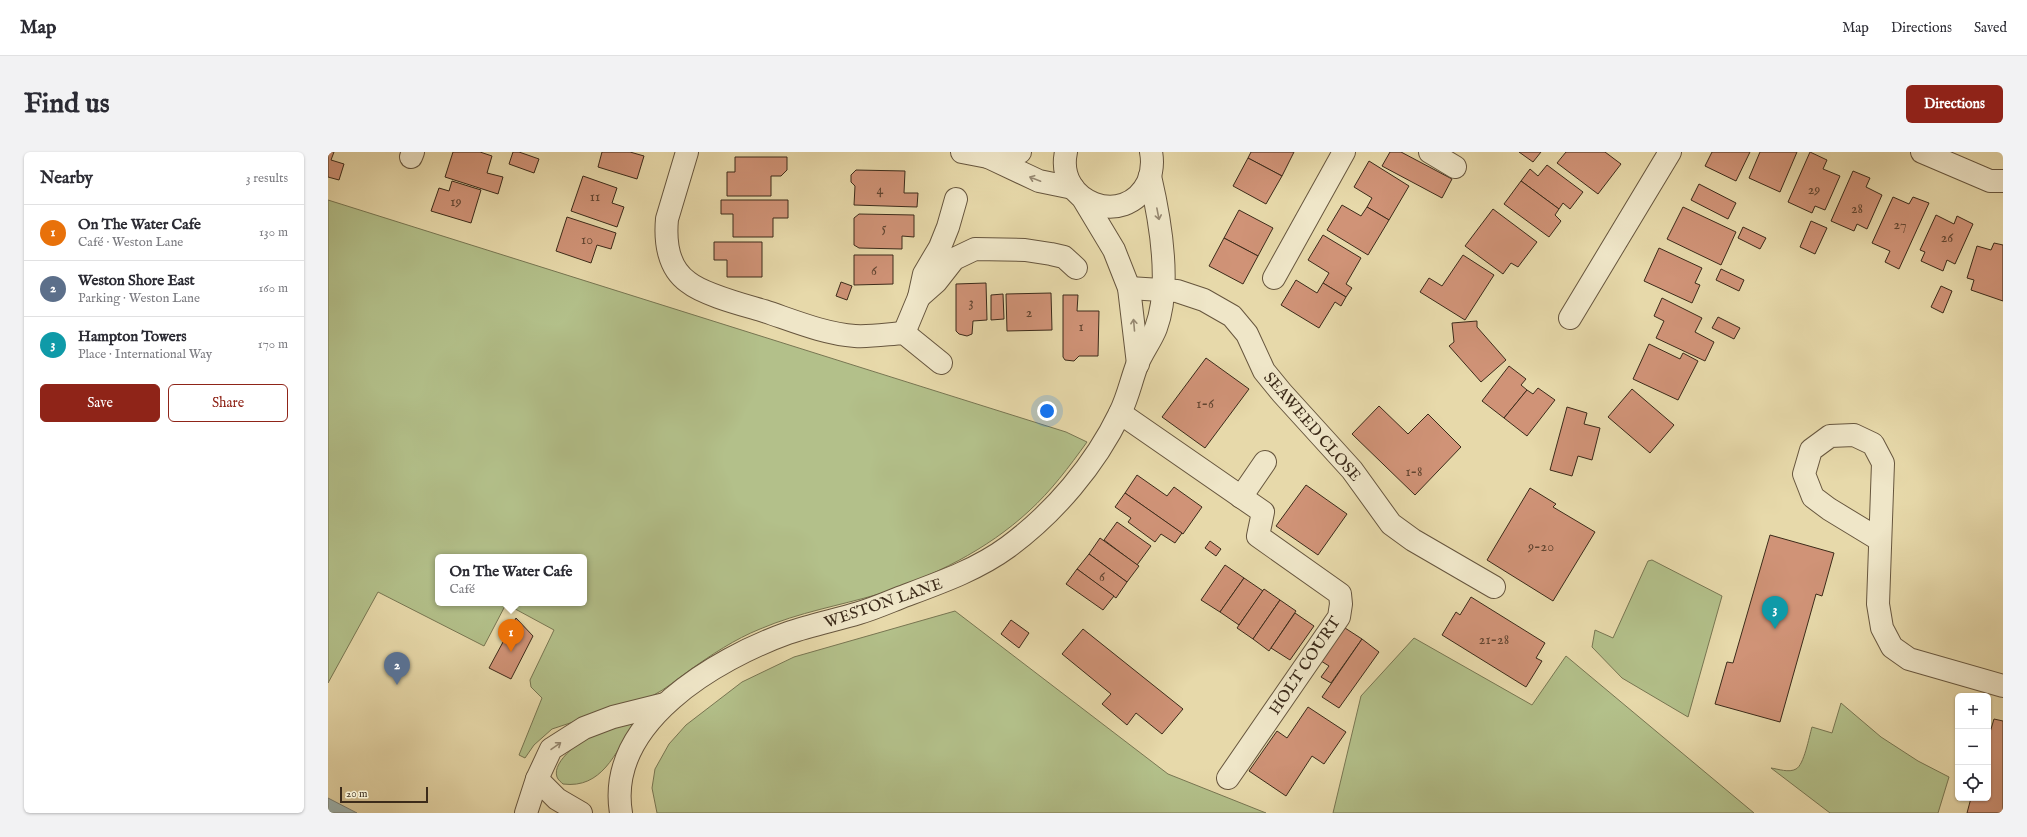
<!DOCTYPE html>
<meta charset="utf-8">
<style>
:root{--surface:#fff;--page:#f2f2f3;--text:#2b2b33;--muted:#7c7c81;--line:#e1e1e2;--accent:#8f2418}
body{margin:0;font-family:"IM FELL English",serif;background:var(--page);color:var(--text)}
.controls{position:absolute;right:12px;bottom:12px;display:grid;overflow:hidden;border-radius:6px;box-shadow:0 1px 3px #0004}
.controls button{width:36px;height:36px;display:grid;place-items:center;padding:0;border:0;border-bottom:1px solid var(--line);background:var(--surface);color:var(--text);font:20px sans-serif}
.scale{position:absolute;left:12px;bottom:10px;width:88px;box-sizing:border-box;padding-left:4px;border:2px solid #3c2b1a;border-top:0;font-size:11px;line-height:14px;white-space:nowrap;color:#3c2b1a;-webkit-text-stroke:3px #efe6c8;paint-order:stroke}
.you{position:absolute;left:719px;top:259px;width:14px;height:14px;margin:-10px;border:3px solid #fff;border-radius:50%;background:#1a73e8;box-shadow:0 0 0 6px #1a73e833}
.badge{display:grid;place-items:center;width:26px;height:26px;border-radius:50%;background:var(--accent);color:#fff;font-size:13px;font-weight:700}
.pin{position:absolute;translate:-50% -33px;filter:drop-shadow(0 1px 2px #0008)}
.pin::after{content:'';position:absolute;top:21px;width:14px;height:12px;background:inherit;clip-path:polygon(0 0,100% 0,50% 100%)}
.popup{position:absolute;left:107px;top:402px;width:152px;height:52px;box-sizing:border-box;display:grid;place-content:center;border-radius:6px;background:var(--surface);filter:drop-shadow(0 1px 3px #0005);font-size:13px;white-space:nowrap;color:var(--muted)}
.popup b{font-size:15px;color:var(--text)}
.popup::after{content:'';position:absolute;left:50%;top:100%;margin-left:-8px;border:8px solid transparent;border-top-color:var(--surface)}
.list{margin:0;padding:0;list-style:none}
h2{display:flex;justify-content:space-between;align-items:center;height:52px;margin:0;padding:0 16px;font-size:17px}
h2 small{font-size:13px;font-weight:400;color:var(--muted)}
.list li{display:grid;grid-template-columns:26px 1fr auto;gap:12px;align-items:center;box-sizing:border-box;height:56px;padding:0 16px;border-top:1px solid var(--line)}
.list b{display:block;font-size:15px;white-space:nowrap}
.list p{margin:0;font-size:13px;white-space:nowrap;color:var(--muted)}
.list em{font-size:13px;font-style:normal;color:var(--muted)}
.actions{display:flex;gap:8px;padding:12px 16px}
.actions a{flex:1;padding:9px 0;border:1px solid var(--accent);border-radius:6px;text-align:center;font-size:14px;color:var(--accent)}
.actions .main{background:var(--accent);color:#fff}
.icon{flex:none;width:22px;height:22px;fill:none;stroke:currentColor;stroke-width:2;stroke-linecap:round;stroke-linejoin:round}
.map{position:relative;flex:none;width:1675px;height:661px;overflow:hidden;border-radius:6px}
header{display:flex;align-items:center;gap:24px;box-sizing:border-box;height:56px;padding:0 20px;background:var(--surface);border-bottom:1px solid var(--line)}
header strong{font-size:19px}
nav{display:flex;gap:22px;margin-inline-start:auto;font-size:14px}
.intro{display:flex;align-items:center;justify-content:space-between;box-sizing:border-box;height:96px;padding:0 24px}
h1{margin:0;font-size:28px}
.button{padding:10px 18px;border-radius:6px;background:var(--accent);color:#fff;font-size:14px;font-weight:700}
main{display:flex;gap:24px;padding:0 24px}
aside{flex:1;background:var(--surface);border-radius:6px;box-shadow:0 1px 3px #0004}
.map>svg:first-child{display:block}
</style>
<header>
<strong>Map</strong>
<nav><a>Map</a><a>Directions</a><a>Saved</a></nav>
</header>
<div class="intro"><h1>Find us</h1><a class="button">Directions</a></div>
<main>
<aside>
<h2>Nearby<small>3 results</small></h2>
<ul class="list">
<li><span class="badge" style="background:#e8710a">1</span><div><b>On The Water Cafe</b><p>Café · Weston Lane</p></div><em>130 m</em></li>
<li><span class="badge" style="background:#5c6f8a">2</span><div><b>Weston Shore East</b><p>Parking · Weston Lane</p></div><em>160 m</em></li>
<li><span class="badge" style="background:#0f9aa8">3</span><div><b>Hampton Towers</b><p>Place · International Way</p></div><em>170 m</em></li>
</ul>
<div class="actions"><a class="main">Save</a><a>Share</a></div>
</aside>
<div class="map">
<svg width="1675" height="661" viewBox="0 0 1675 661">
<rect width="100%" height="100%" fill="#e7d9aa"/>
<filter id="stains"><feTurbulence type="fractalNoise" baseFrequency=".005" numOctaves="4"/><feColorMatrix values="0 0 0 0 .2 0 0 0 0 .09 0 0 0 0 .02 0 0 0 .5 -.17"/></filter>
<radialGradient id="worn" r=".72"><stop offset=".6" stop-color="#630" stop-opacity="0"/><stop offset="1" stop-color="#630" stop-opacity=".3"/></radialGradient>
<!-- green -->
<g fill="#b3c08a" stroke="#787652" fill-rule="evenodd">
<path d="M0,48l738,232 21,10c-18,25 -36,49 -58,69 -42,39 -97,66 -150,83 -41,12 -79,18 -119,35 -25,10 -49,26 -70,41 -13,9 -24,19 -38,26l-100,33 -18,16 -9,13 -6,-3 23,-57 -11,-11 -1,-7 24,-50 -48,-26 -22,42 -106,-54 -50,91zM110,405h146v46h-146z"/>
<polygon points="1324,408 1394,444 1360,565 1294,526 1264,495 1267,478 1285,486 1320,409"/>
<polygon points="627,459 840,622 938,661 329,661 324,636 327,617 341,592 358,573 414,530 466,505"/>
<polygon points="1086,486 1204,553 1238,504 1426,661 1005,661 1033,544"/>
<path d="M1513,551l40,34 37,24 31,16 -11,36h-108l-59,-45c7,1 18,5 25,1 8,-4 13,-32 16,-42l20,6z"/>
<path d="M301,570l4,4c-18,27 -31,63 -70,58 -2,-2 -5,-4 -6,-7 -6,-16 27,-39 39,-45 10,-4 22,-7 33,-10z"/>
</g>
<!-- water -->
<polygon fill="#9db7b5" stroke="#767f77" points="0,646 29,661 0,661"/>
<!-- building -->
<g fill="#d09377" stroke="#3c2b1a">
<polygon points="0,0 6,0 3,8 16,12 11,28 0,25"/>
<polygon points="125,0 152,0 164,4 159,21 175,25 170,42 117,25"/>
<polygon points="185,0 191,0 211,7 206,21 181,12"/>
<polygon points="274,0 302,0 316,4 309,27 270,15"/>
<polygon points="923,0 966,0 954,24 920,6"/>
<polygon points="1062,0 1073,0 1124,27 1114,46 1054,14"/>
<polygon points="1191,0 1213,0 1205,10"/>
<polygon points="1238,0 1277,0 1293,12 1270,42 1229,11"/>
<polygon points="1384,0 1422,0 1408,29 1377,14"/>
<polygon points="1432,0 1469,0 1452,40 1421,26"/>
<polygon points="1482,0 1499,8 1495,17 1512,24 1497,58 1487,54 1484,61 1460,50"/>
<polygon points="407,5 459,5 459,18 453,24 443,24 443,44 399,44 399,20 407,20"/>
<polygon points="920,6 954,24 938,52 905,34"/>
<polygon points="1041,9 1081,34 1061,68 1039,55 1044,46 1026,35"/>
<polygon points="1219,13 1255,40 1242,57 1235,51 1231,57 1193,29 1202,17 1210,24"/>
<polygon points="528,18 577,19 576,41 590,41 589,55 526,53 527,34 523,30 523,23"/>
<polygon points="1525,19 1542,26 1538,35 1554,43 1539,77 1529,72 1526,79 1503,69"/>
<polygon points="255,24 289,36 284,51 296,55 289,75 243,59"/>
<polygon points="124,29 153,38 143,71 103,59 111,36 121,39"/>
<polygon points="1193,29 1231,57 1227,63 1233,69 1221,85 1176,52"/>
<polygon points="1371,32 1408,51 1400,67 1363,48"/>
<polygon points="1565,45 1581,52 1585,45 1601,51 1571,117 1557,110 1562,99 1544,91"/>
<polygon points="393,48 460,48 460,66 445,66 445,85 405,85 405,62 393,62"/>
<polygon points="1014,53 1033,64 1039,55 1061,68 1040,103 999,78"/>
<polygon points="1355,55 1408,80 1393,113 1339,87"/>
<polygon points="1165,57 1209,90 1190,115 1183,111 1175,122 1137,94"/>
<polygon points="911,58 945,76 930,104 896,86"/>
<polygon points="531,62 586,63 586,85 574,84 574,97 531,96 526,93 526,66"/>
<polygon points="1608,63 1626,72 1629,64 1645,72 1627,112 1619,108 1615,119 1593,109 1597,100 1592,98"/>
<polygon points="239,65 288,81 283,97 269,93 263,111 228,99"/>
<polygon points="1483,69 1499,76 1487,102 1472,95"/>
<polygon points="1415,75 1438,86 1432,97 1410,86"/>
<polygon points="995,83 1033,106 1018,132 1024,136 1018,145 995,131 1001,121 980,108"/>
<polygon points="896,86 930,104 915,132 881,114"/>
<polygon points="386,90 434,90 434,125 399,125 399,108 386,108"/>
<polygon points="1666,91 1675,93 1675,149 1643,138 1646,128 1639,126 1649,94 1663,98"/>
<polygon points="1331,96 1374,116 1367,131 1372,133 1364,151 1316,129"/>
<polygon points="526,103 565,103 565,132 526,133"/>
<polygon points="1135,103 1166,123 1137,168 1092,140 1101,126 1114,134"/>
<polygon points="1393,117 1416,128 1411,139 1388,128"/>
<polygon points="968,128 989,141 995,131 1018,145 1013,154 1007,150 991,176 953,153"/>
<polygon points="513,130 524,134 519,148 508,144"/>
<polygon points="658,131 659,168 645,169 644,182 639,184 631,182 628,179 628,132"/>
<polygon points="1613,134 1624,139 1615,161 1603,155"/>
<polygon points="723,141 724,178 679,179 678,142"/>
<polygon points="675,142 676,167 663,168 663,143"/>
<polygon points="735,143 750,143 749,159 771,159 770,204 751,204 746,209 737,208 735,205"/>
<polygon points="1334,146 1374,166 1367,180 1386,190 1377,209 1328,186 1336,169 1326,164"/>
<polygon points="1390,165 1412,176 1406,187 1384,176"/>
<polygon points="1149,169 1149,175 1178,208 1153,230 1121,194 1126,190 1124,171"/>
<polygon points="1321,192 1352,207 1355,201 1370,209 1350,248 1305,227"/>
<polygon points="878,206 921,237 877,296 834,265"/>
<polygon points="1181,214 1198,227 1193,233 1199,238 1176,266 1154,249"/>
<polygon points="1210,236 1227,248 1199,284 1176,266 1199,238 1205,242"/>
<polygon points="1304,237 1346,273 1322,301 1280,265"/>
<polygon points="1051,254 1080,282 1100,262 1133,295 1087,343 1024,282"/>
<polygon points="1239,255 1259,261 1256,272 1272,276 1264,308 1250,304 1244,324 1222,318"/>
<polygon points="809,323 839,344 846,335 874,355 855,382 797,341"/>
<polygon points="978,333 1019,362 990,403 948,374"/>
<polygon points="1202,336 1228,352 1225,355 1267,380 1225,449 1159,408"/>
<polygon points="797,341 854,381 847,391 833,382 827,390 800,370 803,366 787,355"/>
<polygon points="789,370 823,394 809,413 776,388"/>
<polygon points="1442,383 1506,401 1494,444 1488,442 1452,570 1387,552 1399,510 1405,511"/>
<polygon points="772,386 811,414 799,430 761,402"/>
<polygon points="882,389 893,397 888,404 877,396"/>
<polygon points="761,402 799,430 788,446 749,417"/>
<polygon points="897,413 916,426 892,460 873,448"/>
<polygon points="749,417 786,444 775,458 738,432"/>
<polygon points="916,426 935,439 911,473 892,460"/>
<polygon points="936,437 952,448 925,487 909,476"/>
<polygon points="1143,445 1217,491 1208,506 1214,509 1198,535 1114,483 1128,460 1132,463"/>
<polygon points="952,448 968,459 941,499 925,487"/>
<polygon points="967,461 986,474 962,508 943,496"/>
<polygon points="188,466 205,484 183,527 161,516"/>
<polygon points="683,468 701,481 691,496 673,482"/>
<polygon points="1017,476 1034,487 1003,531 993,525 1001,514 993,509"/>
<polygon points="755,477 855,557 834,582 808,561 799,573 774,552 783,542 734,502"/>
<polygon points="1034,487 1051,500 1011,556 994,545"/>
<polygon points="980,555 1018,580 996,612 984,604 958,644 921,619 949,579 959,586"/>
<polygon points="1666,567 1675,569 1675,661 1639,661 1643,646 1660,646 1660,587"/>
</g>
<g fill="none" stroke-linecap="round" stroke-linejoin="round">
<!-- minor casing -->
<g stroke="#67563e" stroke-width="24">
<g id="minor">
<path d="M359,0l-20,67c-2,22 1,49 21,63 16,13 56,23 76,29 30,10 61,23 91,25 16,1 33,-2 49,-3l37,30"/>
<polyline points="634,0 660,5 711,29 745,36"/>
<path d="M738,0c-11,51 59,77 82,30 4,-10 5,-20 3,-30"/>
<polyline points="1102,0 1127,15"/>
<polyline points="1594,0 1662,29 1675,29"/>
<polyline points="83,5 85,0"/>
<polyline points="660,5 692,0"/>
<polyline points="756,48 786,98 801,136 810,212"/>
<polyline points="946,126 1016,0"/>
<polyline points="801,136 849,139 876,148 904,164 919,182 936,219 954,241 1024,318 1063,372 1085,388 1166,435"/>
<polyline points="591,145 608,130 626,107 647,97 697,98 723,102 736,105 748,116"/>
<polyline points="1242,166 1342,0"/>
<polyline points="576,181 591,145 596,122 612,95 620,75 628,47"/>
<polyline points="792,261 935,360 930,384 1012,442 1013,452 1011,465 900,626"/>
<polyline points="913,345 937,310"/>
<polyline points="1552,388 1501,357 1485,345 1476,322 1483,298 1502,284 1526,283 1545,292 1555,311 1550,452 1554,476 1564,495 1581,507 1675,534"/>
<polyline points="209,627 229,647 253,661"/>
<polyline points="198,661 209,627 223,597 256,576 285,565 337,552"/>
<path d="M293,661c-15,-91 95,-154 167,-180 23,-8 48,-13 71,-20 17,-5 32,-12 48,-18 35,-13 71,-26 101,-48 46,-34 87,-82 112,-134 8,-16 11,-32 17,-48 5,-13 14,-24 19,-37 16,-43 4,-109 -6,-152"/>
</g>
</g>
<!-- minor -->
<use href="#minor" stroke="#efe6c8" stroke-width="22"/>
</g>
<!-- one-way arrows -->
<defs><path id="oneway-shaft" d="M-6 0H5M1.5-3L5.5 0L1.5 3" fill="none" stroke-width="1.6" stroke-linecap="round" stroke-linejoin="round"/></defs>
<g stroke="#968871">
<use href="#oneway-shaft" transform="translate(707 27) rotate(-159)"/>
<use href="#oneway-shaft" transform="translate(830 62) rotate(79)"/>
<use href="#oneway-shaft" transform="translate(806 173) rotate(-95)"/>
<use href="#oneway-shaft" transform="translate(228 594) rotate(-35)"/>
</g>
<g text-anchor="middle" stroke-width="4" stroke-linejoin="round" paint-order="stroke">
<!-- number labels -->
<g font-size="14" fill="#614531">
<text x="552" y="42">4</text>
<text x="1486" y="42">29</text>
<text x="267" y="49">11</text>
<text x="128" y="54">19</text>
<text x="1529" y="61">28</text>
<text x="1572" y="77">27</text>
<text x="556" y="80">5</text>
<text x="1619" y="90">26</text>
<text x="259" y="92">10</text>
<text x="546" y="123">6</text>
<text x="643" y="155">3</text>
<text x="701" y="165">2</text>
<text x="753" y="179">1</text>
<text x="877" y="256">1-6</text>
<text x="1086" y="324">1-8</text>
<text x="1213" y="399">9-20</text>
<text x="774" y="429">6</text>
<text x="1166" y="492">21-28</text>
</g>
<!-- street labels -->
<g font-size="16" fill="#3c2b1a" stroke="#efe6c8">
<text transform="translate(985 274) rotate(49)" y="6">SEAWEED CLOSE</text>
<text transform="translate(555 450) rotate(-19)" y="6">WESTON LANE</text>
<text transform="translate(976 513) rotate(-56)" y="6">HOLT COURT</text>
</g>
</g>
<rect width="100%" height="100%" filter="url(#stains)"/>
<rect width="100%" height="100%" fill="url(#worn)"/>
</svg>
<div class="controls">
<button>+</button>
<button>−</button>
<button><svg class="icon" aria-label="locate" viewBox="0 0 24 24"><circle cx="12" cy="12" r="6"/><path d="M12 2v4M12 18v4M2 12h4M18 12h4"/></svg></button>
</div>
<div class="scale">20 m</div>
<div class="you"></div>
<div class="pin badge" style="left:183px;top:500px;background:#e8710a">1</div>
<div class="popup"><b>On The Water Cafe</b>Café</div>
<div class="pin badge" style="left:69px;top:533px;background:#5c6f8a">2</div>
<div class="pin badge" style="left:1447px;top:477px;background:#0f9aa8">3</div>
</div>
</main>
